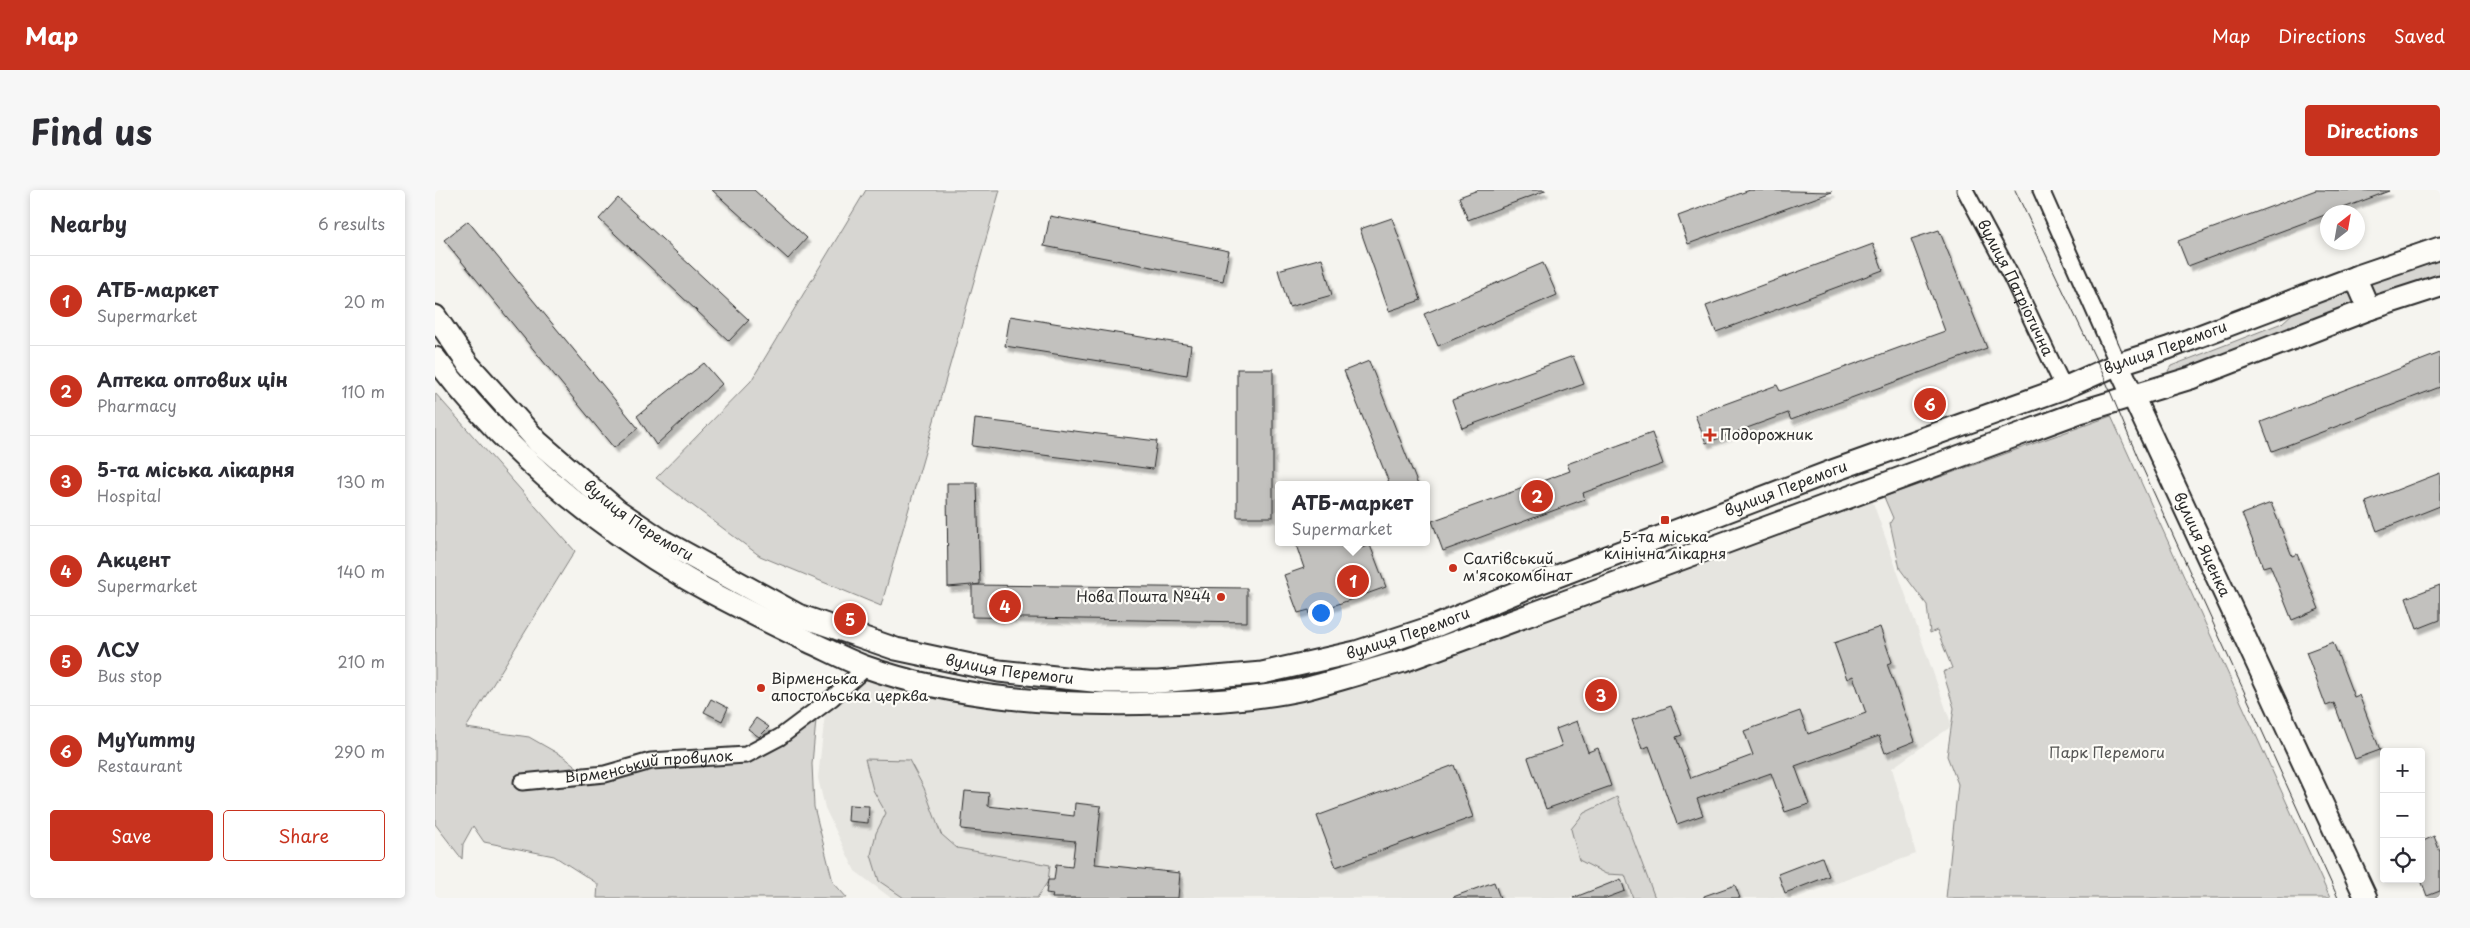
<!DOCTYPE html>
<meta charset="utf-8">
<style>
:root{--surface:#fff;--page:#f7f7f7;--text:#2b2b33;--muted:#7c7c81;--line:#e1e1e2;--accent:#c8321e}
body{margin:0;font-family:"Playpen Sans",sans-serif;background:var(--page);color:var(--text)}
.controls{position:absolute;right:15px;bottom:15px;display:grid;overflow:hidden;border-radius:5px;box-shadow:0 2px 8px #0003}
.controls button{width:45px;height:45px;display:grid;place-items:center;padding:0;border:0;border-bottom:1px solid var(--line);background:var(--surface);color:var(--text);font:25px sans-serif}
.compass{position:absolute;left:1885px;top:15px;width:45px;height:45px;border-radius:50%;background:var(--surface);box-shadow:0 2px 8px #0003;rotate:31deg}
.you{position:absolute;left:885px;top:422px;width:18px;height:18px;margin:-12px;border:4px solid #fff;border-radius:50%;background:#1a73e8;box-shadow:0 0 0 8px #1a73e833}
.badge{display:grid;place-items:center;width:32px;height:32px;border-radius:50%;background:var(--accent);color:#fff;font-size:16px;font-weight:700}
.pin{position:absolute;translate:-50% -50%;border:2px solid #fff;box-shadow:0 1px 5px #0006}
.popup{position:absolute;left:840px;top:291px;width:155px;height:65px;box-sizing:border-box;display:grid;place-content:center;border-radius:5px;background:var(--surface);filter:drop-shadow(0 1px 4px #0005);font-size:16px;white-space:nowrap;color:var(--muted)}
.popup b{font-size:19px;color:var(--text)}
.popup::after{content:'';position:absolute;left:50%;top:100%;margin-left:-10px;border:10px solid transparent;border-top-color:var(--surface)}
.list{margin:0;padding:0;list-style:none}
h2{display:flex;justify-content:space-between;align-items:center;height:65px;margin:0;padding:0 20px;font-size:21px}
h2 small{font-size:16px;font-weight:400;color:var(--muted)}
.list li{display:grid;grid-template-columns:32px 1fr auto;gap:15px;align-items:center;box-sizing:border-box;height:90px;padding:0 20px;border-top:1px solid var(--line)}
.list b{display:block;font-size:19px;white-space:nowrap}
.list p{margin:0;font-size:16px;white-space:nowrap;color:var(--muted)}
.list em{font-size:16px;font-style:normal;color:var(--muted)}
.actions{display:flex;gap:10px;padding:15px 20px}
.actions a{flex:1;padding:11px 0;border:1px solid var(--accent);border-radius:5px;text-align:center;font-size:18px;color:var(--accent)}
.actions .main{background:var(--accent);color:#fff}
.icon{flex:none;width:28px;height:28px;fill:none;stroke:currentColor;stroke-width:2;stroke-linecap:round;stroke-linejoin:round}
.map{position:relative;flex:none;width:2005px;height:708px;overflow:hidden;border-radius:5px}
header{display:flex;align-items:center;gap:30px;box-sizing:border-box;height:70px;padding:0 25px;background:var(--accent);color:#fff}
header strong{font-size:24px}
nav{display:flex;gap:28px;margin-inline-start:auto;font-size:18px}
.intro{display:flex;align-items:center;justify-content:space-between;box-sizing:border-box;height:120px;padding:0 30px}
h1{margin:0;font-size:35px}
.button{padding:12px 22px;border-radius:5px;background:var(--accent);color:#fff;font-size:18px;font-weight:700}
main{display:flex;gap:30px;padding:0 30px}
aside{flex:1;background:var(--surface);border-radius:5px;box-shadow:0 2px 8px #0003}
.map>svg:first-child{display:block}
</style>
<header>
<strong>Map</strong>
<nav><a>Map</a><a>Directions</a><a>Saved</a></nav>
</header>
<div class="intro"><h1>Find us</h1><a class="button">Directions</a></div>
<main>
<aside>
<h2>Nearby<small>6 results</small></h2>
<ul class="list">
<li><span class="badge">1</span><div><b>АТБ-маркет</b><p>Supermarket</p></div><em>20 m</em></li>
<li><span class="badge">2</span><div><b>Аптека оптових цін</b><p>Pharmacy</p></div><em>110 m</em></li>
<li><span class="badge">3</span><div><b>5-та міська лікарня</b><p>Hospital</p></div><em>130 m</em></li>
<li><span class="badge">4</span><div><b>Акцент</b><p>Supermarket</p></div><em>140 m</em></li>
<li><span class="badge">5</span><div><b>ЛСУ</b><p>Bus stop</p></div><em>210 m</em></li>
<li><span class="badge">6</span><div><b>MyYummy</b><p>Restaurant</p></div><em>290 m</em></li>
</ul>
<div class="actions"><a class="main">Save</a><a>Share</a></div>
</aside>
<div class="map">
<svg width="2005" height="708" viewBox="0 0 2005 708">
<defs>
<filter id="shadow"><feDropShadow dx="3" dy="5" stdDeviation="1" flood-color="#0004"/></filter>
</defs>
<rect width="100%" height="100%" fill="#f5f4ef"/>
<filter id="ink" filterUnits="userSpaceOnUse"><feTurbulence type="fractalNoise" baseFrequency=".02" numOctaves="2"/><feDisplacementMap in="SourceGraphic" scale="10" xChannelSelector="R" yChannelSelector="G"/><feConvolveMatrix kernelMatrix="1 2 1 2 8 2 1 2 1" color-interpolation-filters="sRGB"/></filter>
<g filter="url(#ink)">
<!-- built -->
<polygon fill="#e6e5e0" points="1435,304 1517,536 1457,578 1481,664 1361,708 456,708 420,681 390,618 383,588 390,524 415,470 600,511 868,499"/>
<!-- green -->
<g fill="#d7d6d2" stroke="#81807e">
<polygon points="431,0 565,0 446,416 325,366 221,288 316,191"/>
<polygon points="2005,66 2005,87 1947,107 1939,102 1935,95 1942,87"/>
<polygon points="1914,98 1920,107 1918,113 1912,118 1735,185 1733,181 1736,176 1847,133 1871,111"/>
<polygon points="0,203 140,361 31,538 94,547 129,567 161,592 232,573 343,555 381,530 377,574 379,617 398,692 412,708 162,708 163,694 119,666 49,652 38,636 28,654 27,669 0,634"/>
<polygon points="1676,226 1895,708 1511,708 1523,594 1512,566 1519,518 1508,482 1517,478 1502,440 1495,443 1492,415 1465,379 1455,333 1458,328 1449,307"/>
<polygon points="430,569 474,570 489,598 506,644 522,658 615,675 613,691 602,708 469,708 444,691 436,665 441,643 451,623 438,600"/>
<polygon points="1182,607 1220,708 1198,708 1190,685 1171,684 1144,670 1136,639 1149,623"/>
</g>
<!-- building -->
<g fill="#c2c1be" stroke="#2b2b2b" filter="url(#shadow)">
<polygon points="277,0 319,0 372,48 353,69"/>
<polygon points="1043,0 1110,0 1110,1 1033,30 1024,7"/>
<polygon points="1315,0 1397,2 1253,54 1243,26"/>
<polygon points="1881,0 1954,1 1753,76 1743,51"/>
<polygon points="183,8 314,130 294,151 164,29"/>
<polygon points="615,26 794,61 788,91 609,56"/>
<polygon points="957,28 986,110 954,121 925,39"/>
<polygon points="33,31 203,238 179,258 9,50"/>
<polygon points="1504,40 1552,158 1356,230 1353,223 1271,253 1260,225 1342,195 1345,201 1510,141 1476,49"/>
<polygon points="1438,54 1448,80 1281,142 1271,116"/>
<polygon points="887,68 897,105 854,117 843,80"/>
<polygon points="1108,73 1122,105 1003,156 989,124"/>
<polygon points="575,126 756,155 752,185 570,156"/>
<polygon points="2005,163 2005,197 1837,261 1826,232"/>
<polygon points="1138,166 1149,194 1027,238 1017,210"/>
<polygon points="934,171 983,295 955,295 909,181"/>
<polygon points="269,173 287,194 221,255 202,226"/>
<rect x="802" y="179" width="36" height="148"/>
<polygon points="540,229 722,251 718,279 537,256"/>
<polygon points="1217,243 1228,274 1148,303 1150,309 1008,361 997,331 1135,281 1132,274"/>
<polygon points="2005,283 2005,316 1942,341 1931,312"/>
<polygon points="512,293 542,293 545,394 538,395 812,398 812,432 537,427 537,395 513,397"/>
<polygon points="1836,313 1857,366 1862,364 1884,419 1857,430 1835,375 1828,377 1807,324"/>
<polygon points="860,352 924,352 926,358 935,355 951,397 875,424 874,420 863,423 849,385 869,378"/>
<polygon points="2005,395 2005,430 1982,439 1971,408"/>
<polygon points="1445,437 1457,472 1452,474 1480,551 1450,563 1444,546 1360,576 1374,614 1350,622 1336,583 1262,609 1268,625 1242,634 1214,556 1207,559 1197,530 1236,516 1247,545 1241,547 1256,588 1318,565 1309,541 1365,521 1373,544 1431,523 1418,486 1412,489 1399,453"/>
<polygon points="1898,452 1919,507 1924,505 1945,560 1920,569 1899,513 1891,516 1871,462"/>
<polygon points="276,509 293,518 287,531 269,522"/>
<polygon points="321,528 334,537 324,547 313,539"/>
<polygon points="1142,531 1153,562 1163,558 1176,596 1111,619 1093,568 1127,556 1121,539"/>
<polygon points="1019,575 1038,627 901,677 882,626"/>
<polygon points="530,601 554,603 553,616 639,626 640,613 666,616 660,674 745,683 743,708 617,708 618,704 611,703 613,690 619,690 621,675 637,677 640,651 526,639"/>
<polygon points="414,615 434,616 433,633 413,631"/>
<polygon points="1999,646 2005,662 2005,701 1992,706 1986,690 1986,652"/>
<polygon points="1387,667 1394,686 1350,703 1343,684"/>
<polygon points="1186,689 1190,701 1171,708 1138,708"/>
<polygon points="1059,692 1065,708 1019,708 1018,707"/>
<polygon points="1300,695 1305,708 1269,708 1269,706"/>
</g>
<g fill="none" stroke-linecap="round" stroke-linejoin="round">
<!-- street casing -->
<g stroke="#2b2b2b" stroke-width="19">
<g id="street">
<path id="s1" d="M1530,0l46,86 53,112"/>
<polyline points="1606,0 1683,174"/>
<path id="s2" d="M87,592l83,-8 46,-13 95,-6 34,-18 52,-39 28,-25v-8"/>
</g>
</g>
<!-- secondary casing -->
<g stroke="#2b2b2b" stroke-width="25">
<g id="secondary">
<polyline points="1920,87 1934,119"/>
<path id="s3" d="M0,126l33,48 70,78 79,68 46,31 135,74 98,34 103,22 103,11h56l104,-9 94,-21 82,-27 96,-40 301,-115 229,-82 54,-24 50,-16 187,-71 85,-29"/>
<path d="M0,168c69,92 154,163 252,221 40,23 80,42 121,62 18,8 36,18 55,25 95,34 200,40 300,37 47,-1 95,-4 141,-14 33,-8 66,-19 100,-28l676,-249 111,-34 178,-69 71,-23"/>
<path id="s4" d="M1683,174l248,534"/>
</g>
</g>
<!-- street -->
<use href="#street" stroke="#fdfcf7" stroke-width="15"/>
<!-- secondary -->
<use href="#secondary" stroke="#fdfcf7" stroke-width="21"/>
<!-- tram -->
<polyline stroke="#2b2b2b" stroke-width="1" points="1580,0 1667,182 1703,268 1903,708"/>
</g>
</g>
<!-- markers -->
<g fill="#c8321e" stroke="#fdfcf7" stroke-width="2">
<path d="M1272.5 237.5h5v5h5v5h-5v5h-5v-5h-5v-5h5z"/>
<rect x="1225" y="325" width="10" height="10" rx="2.5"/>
<circle cx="1018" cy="378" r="5"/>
<circle cx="786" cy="407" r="5"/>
<circle cx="326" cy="498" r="5"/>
</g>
<g text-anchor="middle" stroke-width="4.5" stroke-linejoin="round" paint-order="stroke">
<!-- street labels -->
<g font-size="15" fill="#2b2b2b" stroke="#fdfcf7">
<text dy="5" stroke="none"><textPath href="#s1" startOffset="110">вулиця Патріотична</textPath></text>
<text dy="5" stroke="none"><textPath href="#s3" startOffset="1911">вулиця Перемоги</textPath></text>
<text dy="5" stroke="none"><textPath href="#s3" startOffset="1506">вулиця Перемоги</textPath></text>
<text dy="5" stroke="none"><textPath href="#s3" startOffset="291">вулиця Перемоги</textPath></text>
<text dy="5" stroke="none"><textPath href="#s4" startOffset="199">вулиця Яценка</textPath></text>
<text dy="5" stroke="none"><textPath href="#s3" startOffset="1101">вулиця Перемоги</textPath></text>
<text dy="5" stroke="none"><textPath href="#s3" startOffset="696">вулиця Перемоги</textPath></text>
<text dy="5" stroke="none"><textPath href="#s2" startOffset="128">Вірменський провулок</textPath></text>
</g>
<!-- poi labels -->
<g font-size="15" fill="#2b2b2b" stroke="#fdfcf7" text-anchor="start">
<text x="1285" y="250">Подорожник</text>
<text x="1230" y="352" text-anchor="middle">5-та міська<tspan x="1230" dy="17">клінічна лікарня</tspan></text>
<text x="1028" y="374">Салтівський<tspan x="1028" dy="17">м'ясокомбінат</tspan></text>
<text x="776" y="412" text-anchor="end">Нова Пошта №44</text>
<text x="336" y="494">Вірменська<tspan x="336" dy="17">апостольська церква</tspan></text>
</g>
<!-- park labels -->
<g font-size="15" fill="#565655" stroke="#fdfcf7">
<text x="1672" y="568">Парк Перемоги</text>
</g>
</g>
</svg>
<div class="controls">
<button>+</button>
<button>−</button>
<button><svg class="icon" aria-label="locate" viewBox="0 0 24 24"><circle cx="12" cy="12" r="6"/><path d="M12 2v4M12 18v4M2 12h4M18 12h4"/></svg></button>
</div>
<svg class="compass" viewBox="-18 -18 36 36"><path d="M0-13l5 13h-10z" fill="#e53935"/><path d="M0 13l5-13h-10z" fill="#7c7c81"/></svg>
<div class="you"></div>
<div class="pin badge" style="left:918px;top:391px">1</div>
<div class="popup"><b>АТБ-маркет</b>Supermarket</div>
<div class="pin badge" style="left:1102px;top:306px">2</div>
<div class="pin badge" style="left:1166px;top:505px">3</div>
<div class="pin badge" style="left:570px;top:416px">4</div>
<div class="pin badge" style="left:415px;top:429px">5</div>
<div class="pin badge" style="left:1495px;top:214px">6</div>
</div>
</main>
